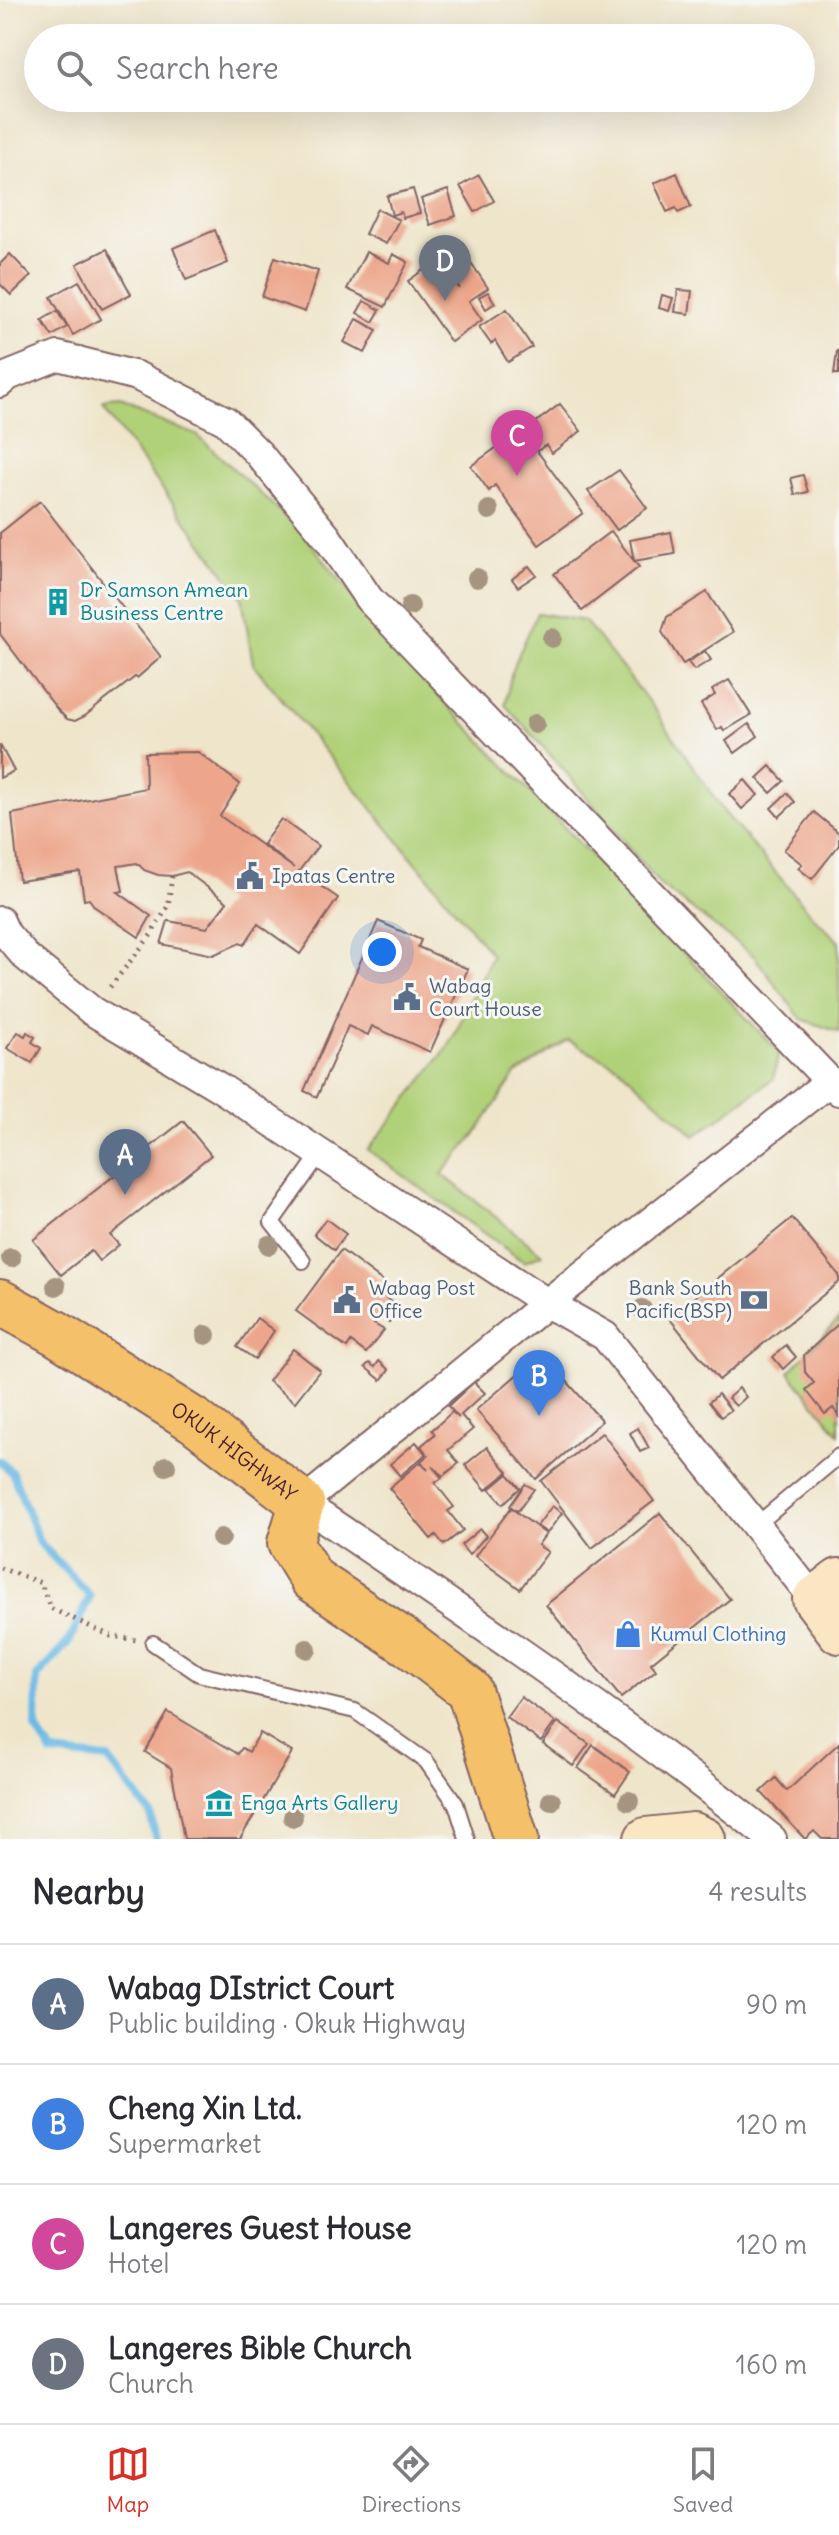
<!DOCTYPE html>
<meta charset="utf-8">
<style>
:root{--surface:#fff;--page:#f7f7f7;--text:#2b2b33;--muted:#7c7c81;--line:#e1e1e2;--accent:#d93025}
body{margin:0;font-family:Delius,sans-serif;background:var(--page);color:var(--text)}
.you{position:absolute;left:382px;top:952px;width:28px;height:28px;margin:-20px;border:6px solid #fff;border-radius:50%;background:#1a73e8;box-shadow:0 0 0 12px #1a73e833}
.badge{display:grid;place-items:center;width:52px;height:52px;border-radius:50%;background:var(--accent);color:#fff;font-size:26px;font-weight:700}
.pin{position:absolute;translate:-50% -66px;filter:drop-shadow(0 2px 4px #0008)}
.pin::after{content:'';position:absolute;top:42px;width:28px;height:24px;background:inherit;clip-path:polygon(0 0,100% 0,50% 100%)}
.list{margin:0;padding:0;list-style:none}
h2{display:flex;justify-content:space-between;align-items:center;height:104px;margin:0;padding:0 32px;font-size:34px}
h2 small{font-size:26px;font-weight:400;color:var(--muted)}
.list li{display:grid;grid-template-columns:52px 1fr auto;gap:24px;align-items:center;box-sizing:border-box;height:120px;padding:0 32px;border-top:2px solid var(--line)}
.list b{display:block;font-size:30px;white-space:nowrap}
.list p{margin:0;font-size:26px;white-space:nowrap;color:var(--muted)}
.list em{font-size:26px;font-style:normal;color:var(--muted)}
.icon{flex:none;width:44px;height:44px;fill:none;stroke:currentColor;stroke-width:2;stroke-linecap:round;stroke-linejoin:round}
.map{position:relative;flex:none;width:839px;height:1839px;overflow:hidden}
.search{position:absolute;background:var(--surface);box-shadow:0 8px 32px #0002;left:24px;right:24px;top:24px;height:88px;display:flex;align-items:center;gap:20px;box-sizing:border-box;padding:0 28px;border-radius:44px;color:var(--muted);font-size:30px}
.sheet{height:584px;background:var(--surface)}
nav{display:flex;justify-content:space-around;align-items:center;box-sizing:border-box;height:112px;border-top:2px solid var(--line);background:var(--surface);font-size:22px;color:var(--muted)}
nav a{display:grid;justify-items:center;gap:4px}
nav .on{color:var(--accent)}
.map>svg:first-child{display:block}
</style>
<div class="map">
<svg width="839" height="1839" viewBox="0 0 839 1839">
<rect width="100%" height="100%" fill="#f6f6f2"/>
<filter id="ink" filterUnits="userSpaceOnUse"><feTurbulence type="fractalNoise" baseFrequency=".0125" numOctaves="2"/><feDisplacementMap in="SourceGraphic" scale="16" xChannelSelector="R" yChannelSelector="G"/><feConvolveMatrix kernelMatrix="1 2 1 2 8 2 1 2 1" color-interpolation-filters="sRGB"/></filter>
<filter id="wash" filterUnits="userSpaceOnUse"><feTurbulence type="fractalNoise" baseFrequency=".006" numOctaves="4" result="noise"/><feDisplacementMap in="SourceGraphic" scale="32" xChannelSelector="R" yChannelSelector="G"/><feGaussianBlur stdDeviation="1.8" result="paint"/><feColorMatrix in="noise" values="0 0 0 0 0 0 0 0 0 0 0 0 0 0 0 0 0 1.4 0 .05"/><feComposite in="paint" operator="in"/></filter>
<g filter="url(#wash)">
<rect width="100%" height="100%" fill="#efe5cb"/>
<!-- green -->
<g fill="#b1d179" stroke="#7e7852" stroke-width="2">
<polygon points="120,406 197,435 303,533 389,644 779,1052 773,1079 695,1136 619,1067 568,1040 515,1075 475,1135 442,1174 542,1254 524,1262 368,1150 449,1046 492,955 253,664 242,597 103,408"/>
<polygon points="537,613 585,621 653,707 724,812 812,915 839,942 839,1032 801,1019 754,956 660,885 564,770 505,705 512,670"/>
<polygon points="839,1319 839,1434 789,1372"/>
</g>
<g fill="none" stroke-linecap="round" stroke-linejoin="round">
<!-- stream -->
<polyline stroke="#6bbae5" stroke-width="8" points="0,1461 13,1474 39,1542 90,1596 70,1640 37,1677 36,1728 52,1753 108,1759 150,1813 156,1839"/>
</g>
<g id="blocks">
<!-- building -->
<g fill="#eda68b">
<polygon points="677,173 691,207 678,213 676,208 667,212 654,183"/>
<polygon points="479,175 494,201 475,212 460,186"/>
<polygon points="413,189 420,213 403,218 401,212 392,215 387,196"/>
<polygon points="448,190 456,216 430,225 421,199"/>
<polygon points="377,209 399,220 386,244 365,234"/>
<polygon points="215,230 228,263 186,280 173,248"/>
<polygon points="107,249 131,294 102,309 77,264"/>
<polygon points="366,252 389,263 393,254 408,262 385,307 347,289"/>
<polygon points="464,252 488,288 469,301 482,320 451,342 408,281 439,259 460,289 445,264"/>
<polygon points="10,254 31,276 11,295 0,284 0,264"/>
<polygon points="275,257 318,271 305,312 262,297"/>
<polygon points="79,281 101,319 73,335 51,297"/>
<polygon points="678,290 692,291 689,314 675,312"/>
<polygon points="488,292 495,303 486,309 479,297"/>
<polygon points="662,295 673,298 669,311 659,308"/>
<polygon points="364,301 380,310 373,322 357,313"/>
<polygon points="507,309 532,347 508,362 495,341 491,344 479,327"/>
<polygon points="57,311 67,327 52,336 42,320"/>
<polygon points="357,319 377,330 365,353 344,342"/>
<polygon points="837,351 839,351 839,374 834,374"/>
<polygon points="560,404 581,431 552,453 546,445 537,451 583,513 539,545 495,485 489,491 471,466 522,429 531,440 538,435 531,426"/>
<polygon points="619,470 647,508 617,530 588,491"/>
<polygon points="803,475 808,492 795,495 791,478"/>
<polygon points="40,501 161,657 137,678 135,677 85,716 75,721 67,719 57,709 0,634 0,533"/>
<polygon points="611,531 634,561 630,540 671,532 675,554 634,561 639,567 582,611 554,574"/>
<polygon points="529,566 536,575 518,587 512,579"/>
<polygon points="707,592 733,632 683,664 662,632 667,617"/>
<polygon points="705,651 711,660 694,670 688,662"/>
<polygon points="729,680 751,715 724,731 722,727 717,730 701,704 715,695 712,690"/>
<polygon points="749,724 758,736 735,753 726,741"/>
<polygon points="0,745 14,771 0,778"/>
<polygon points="198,752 240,784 220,816 294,868 263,844 281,819 318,846 299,871 338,898 300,954 258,924 244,945 240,943 213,955 161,944 168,921 207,928 227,902 187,872 172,876 158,875 144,870 137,863 118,866 123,891 118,892 151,916 139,937 95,907 89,899 84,900 80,872 19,881 12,814 146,788 145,753"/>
<polygon points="770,766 784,781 771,793 757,778"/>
<polygon points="745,780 758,795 742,809 729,794"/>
<polygon points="787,793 795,802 779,817 771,808"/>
<polygon points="814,812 839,833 839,845 812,879 798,868 802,864 784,850"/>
<polygon points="378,921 421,940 418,947 468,969 430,1052 372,1026 368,1035 348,1026 317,1097 304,1091"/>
<polygon points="18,1032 25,1036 27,1032 35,1037 32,1042 41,1048 32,1063 7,1048"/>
<polygon points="183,1121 211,1155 110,1235 119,1245 99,1261 91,1251 61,1275 33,1240"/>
<polygon points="792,1218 839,1275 839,1282 719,1380 669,1318"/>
<polygon points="326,1219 346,1234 334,1250 314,1234"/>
<polygon points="341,1250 385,1283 378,1292 400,1308 389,1323 380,1316 374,1324 384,1330 366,1353 351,1342 347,1348 296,1311"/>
<polygon points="257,1318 274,1331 255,1359 237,1347"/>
<polygon points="837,1325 839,1325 839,1416 833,1408 825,1414 806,1390 814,1383 805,1372 804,1355"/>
<polygon points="786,1345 796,1357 783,1369 773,1357"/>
<polygon points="293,1349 320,1370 295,1402 268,1381"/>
<polygon points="542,1353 602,1421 536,1479 476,1410"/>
<polygon points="379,1361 389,1370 381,1380 365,1367 369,1363 375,1367"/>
<polygon points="474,1382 485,1393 461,1415 473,1429 448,1450 459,1463 443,1476 432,1466 442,1478 435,1483 454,1507 448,1511 463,1530 444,1545 436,1535 431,1539 389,1488 420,1462 428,1470 421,1461 428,1455 421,1446 435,1434 432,1430 452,1412 459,1418 448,1406"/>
<polygon points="739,1388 746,1397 736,1406 728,1398"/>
<polygon points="718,1394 731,1410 721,1417 709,1402"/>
<polygon points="638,1428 649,1448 640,1452 630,1433"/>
<polygon points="602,1433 654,1501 592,1548 541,1481"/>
<polygon points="416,1442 426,1454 400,1476 390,1464"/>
<polygon points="487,1447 508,1472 486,1490 465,1465"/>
<polygon points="508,1474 520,1488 503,1504 490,1489"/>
<polygon points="525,1484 534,1489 518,1511 510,1506"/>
<polygon points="552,1506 562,1513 547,1533 537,1526"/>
<polygon points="511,1508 546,1534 538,1545 548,1552 520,1589 475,1556"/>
<polygon points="660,1513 730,1599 651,1663 656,1670 621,1698 546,1605"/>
<polygon points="480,1529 486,1536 469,1555 461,1545"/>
<polygon points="521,1697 555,1722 541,1742 506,1717"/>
<polygon points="168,1712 238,1754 242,1748 249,1752 260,1733 292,1752 240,1839 184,1839 171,1768 145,1752"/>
<polygon points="558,1722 589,1744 573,1766 543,1744"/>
<polygon points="839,1743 839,1839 822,1839 814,1831 805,1839 761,1792 776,1778 787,1791"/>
<polygon points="593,1745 630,1772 615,1794 578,1768"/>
</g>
</g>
</g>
<g filter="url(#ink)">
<use href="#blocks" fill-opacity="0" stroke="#846463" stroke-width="2"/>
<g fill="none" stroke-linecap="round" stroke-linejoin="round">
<!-- lane casing -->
<g stroke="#846463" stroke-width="18">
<g id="lane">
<polyline points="303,1261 272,1222 320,1154"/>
<polyline points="755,1526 839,1456"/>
<polyline points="153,1643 199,1674 355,1711 426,1761 456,1804 467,1839"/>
</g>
</g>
<!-- street casing -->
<g stroke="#846463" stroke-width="32">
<g id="street">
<polyline points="0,383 8,376 58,356 137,376 226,421 258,453 327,537 369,599 839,1091"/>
<polyline points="0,921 6,934 25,956 92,1011 219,1087 547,1303 605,1336 814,1599"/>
<path d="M772,1839c-150,-120 -310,-228 -470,-336l245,-200 283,-222"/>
</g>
</g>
<!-- secondary casing -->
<g stroke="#846463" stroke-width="46">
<g id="secondary">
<polyline points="839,1580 814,1599 839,1632"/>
<polyline points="646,1839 693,1834 704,1839"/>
</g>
</g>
<!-- primary casing -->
<g stroke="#846463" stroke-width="48">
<g id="primary">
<path id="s1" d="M0,1302l56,31 139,88 107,82 -12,40 22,36 98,66 59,45 47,149"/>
</g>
</g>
<!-- path -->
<g stroke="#846463" stroke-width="5" stroke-dasharray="2 6" stroke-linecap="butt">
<polyline points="110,987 151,935 168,906 172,876"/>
<polyline points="0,1568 41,1583 50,1608 111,1636 136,1640"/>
</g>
<!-- lane -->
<use href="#lane" stroke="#fff" stroke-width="14"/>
<!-- street -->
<use href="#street" stroke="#fff" stroke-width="28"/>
<!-- secondary -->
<use href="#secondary" stroke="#fbe6c3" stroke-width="42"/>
<!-- primary -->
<use href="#primary" stroke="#f4c16a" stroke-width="44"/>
</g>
<!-- trees -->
<g fill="#a59580">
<circle cx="489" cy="510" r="10"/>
<circle cx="477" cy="578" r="10"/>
<circle cx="410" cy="606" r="10"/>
<circle cx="552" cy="638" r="10"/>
<circle cx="535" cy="724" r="10"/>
<circle cx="269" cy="1245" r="10"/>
<circle cx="11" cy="1258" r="10"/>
<circle cx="56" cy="1286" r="10"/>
<circle cx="642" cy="1309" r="10"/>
<circle cx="206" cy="1335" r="10"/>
<circle cx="166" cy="1466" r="10"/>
<circle cx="221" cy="1538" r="10"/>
<circle cx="307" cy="1649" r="10"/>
<circle cx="551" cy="1801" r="10"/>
<circle cx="629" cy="1801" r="10"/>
<circle cx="293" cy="1817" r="10"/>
</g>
</g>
<!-- icons -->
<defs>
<g id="building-bare" transform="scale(2.16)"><path d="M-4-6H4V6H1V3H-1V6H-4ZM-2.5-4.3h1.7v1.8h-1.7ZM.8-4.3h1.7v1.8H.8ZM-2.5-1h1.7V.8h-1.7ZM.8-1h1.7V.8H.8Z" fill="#0f9aa8" stroke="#f6f6f2" stroke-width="2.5" paint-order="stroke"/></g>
<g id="civic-bare" transform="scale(2.16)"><path d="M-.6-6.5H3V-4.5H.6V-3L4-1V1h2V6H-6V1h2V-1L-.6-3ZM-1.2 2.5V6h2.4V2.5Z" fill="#5c6f8a" stroke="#f6f6f2" stroke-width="2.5" paint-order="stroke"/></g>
<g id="bank-bare" transform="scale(2.16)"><path d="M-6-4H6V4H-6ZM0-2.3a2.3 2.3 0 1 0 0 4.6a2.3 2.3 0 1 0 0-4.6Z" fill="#5c6f8a" stroke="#f6f6f2" stroke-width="2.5" paint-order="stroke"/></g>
<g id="shop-bare" transform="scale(2.16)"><path d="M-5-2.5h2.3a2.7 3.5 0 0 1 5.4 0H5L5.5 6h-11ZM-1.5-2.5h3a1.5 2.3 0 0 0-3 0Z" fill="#3f7fe0" stroke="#f6f6f2" stroke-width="2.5" paint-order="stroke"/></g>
<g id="museum-bare" transform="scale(2.16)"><path d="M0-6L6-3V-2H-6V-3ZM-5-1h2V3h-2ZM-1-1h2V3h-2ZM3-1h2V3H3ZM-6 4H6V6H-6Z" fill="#0f9aa8" stroke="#f6f6f2" stroke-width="2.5" paint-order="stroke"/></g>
</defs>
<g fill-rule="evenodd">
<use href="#building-bare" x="58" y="602"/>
<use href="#civic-bare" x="250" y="876"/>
<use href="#civic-bare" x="407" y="997"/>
<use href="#civic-bare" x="347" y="1300"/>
<use href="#bank-bare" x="754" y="1300"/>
<use href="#shop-bare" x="628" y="1634"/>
<use href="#museum-bare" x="219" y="1803"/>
</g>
<g text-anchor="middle" stroke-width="6" stroke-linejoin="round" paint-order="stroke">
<!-- culture labels -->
<g font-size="20" fill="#0d838f" stroke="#f6f6f2" text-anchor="start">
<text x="80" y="597">Dr Samson Amean<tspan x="80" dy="23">Business Centre</tspan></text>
<text x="241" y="1810">Enga Arts Gallery</text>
</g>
<!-- service labels -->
<g font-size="20" fill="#4e5e75" stroke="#f6f6f2" text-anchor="start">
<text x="272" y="883">Ipatas Centre</text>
<text x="429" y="993">Wabag<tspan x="429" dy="23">Court House</tspan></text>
<text x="369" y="1295">Wabag Post<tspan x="369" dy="23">Office</tspan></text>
<text x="732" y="1295" text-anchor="end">Bank South<tspan x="732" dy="23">Pacific(BSP)</tspan></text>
</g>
<!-- street labels -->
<g font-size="20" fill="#4a1f2b" stroke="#f6f6f2">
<text dy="7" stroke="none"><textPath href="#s1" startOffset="278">OKUK HIGHWAY</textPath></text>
</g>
<!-- shop labels -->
<g font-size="20" fill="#366cbe" stroke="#f6f6f2" text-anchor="start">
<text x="650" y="1641">Kumul Clothing</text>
</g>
</g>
</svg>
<div class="you"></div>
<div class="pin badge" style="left:125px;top:1195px;background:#5c6f8a">A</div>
<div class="pin badge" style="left:539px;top:1416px;background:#3f7fe0">B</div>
<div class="pin badge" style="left:517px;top:476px;background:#d1479c">C</div>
<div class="pin badge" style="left:445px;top:301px;background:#6b7280">D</div>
<div class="search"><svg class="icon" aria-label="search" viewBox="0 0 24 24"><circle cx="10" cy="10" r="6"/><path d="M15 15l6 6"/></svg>Search here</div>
</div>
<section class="sheet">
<h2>Nearby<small>4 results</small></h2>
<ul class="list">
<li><span class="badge" style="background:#5c6f8a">A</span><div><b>Wabag DIstrict Court</b><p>Public building · Okuk Highway</p></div><em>90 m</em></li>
<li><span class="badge" style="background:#3f7fe0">B</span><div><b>Cheng Xin Ltd.</b><p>Supermarket</p></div><em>120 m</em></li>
<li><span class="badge" style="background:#d1479c">C</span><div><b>Langeres Guest House</b><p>Hotel</p></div><em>120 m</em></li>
<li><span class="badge" style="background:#6b7280">D</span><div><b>Langeres Bible Church</b><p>Church</p></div><em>160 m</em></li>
</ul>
</section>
<nav>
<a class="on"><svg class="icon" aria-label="map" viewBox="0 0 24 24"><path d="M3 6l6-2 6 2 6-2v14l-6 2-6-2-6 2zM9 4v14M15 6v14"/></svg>Map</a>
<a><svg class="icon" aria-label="directions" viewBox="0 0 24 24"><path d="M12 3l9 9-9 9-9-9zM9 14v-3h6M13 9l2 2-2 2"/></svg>Directions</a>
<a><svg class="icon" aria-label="saved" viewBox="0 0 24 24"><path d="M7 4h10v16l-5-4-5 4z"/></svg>Saved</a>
</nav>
